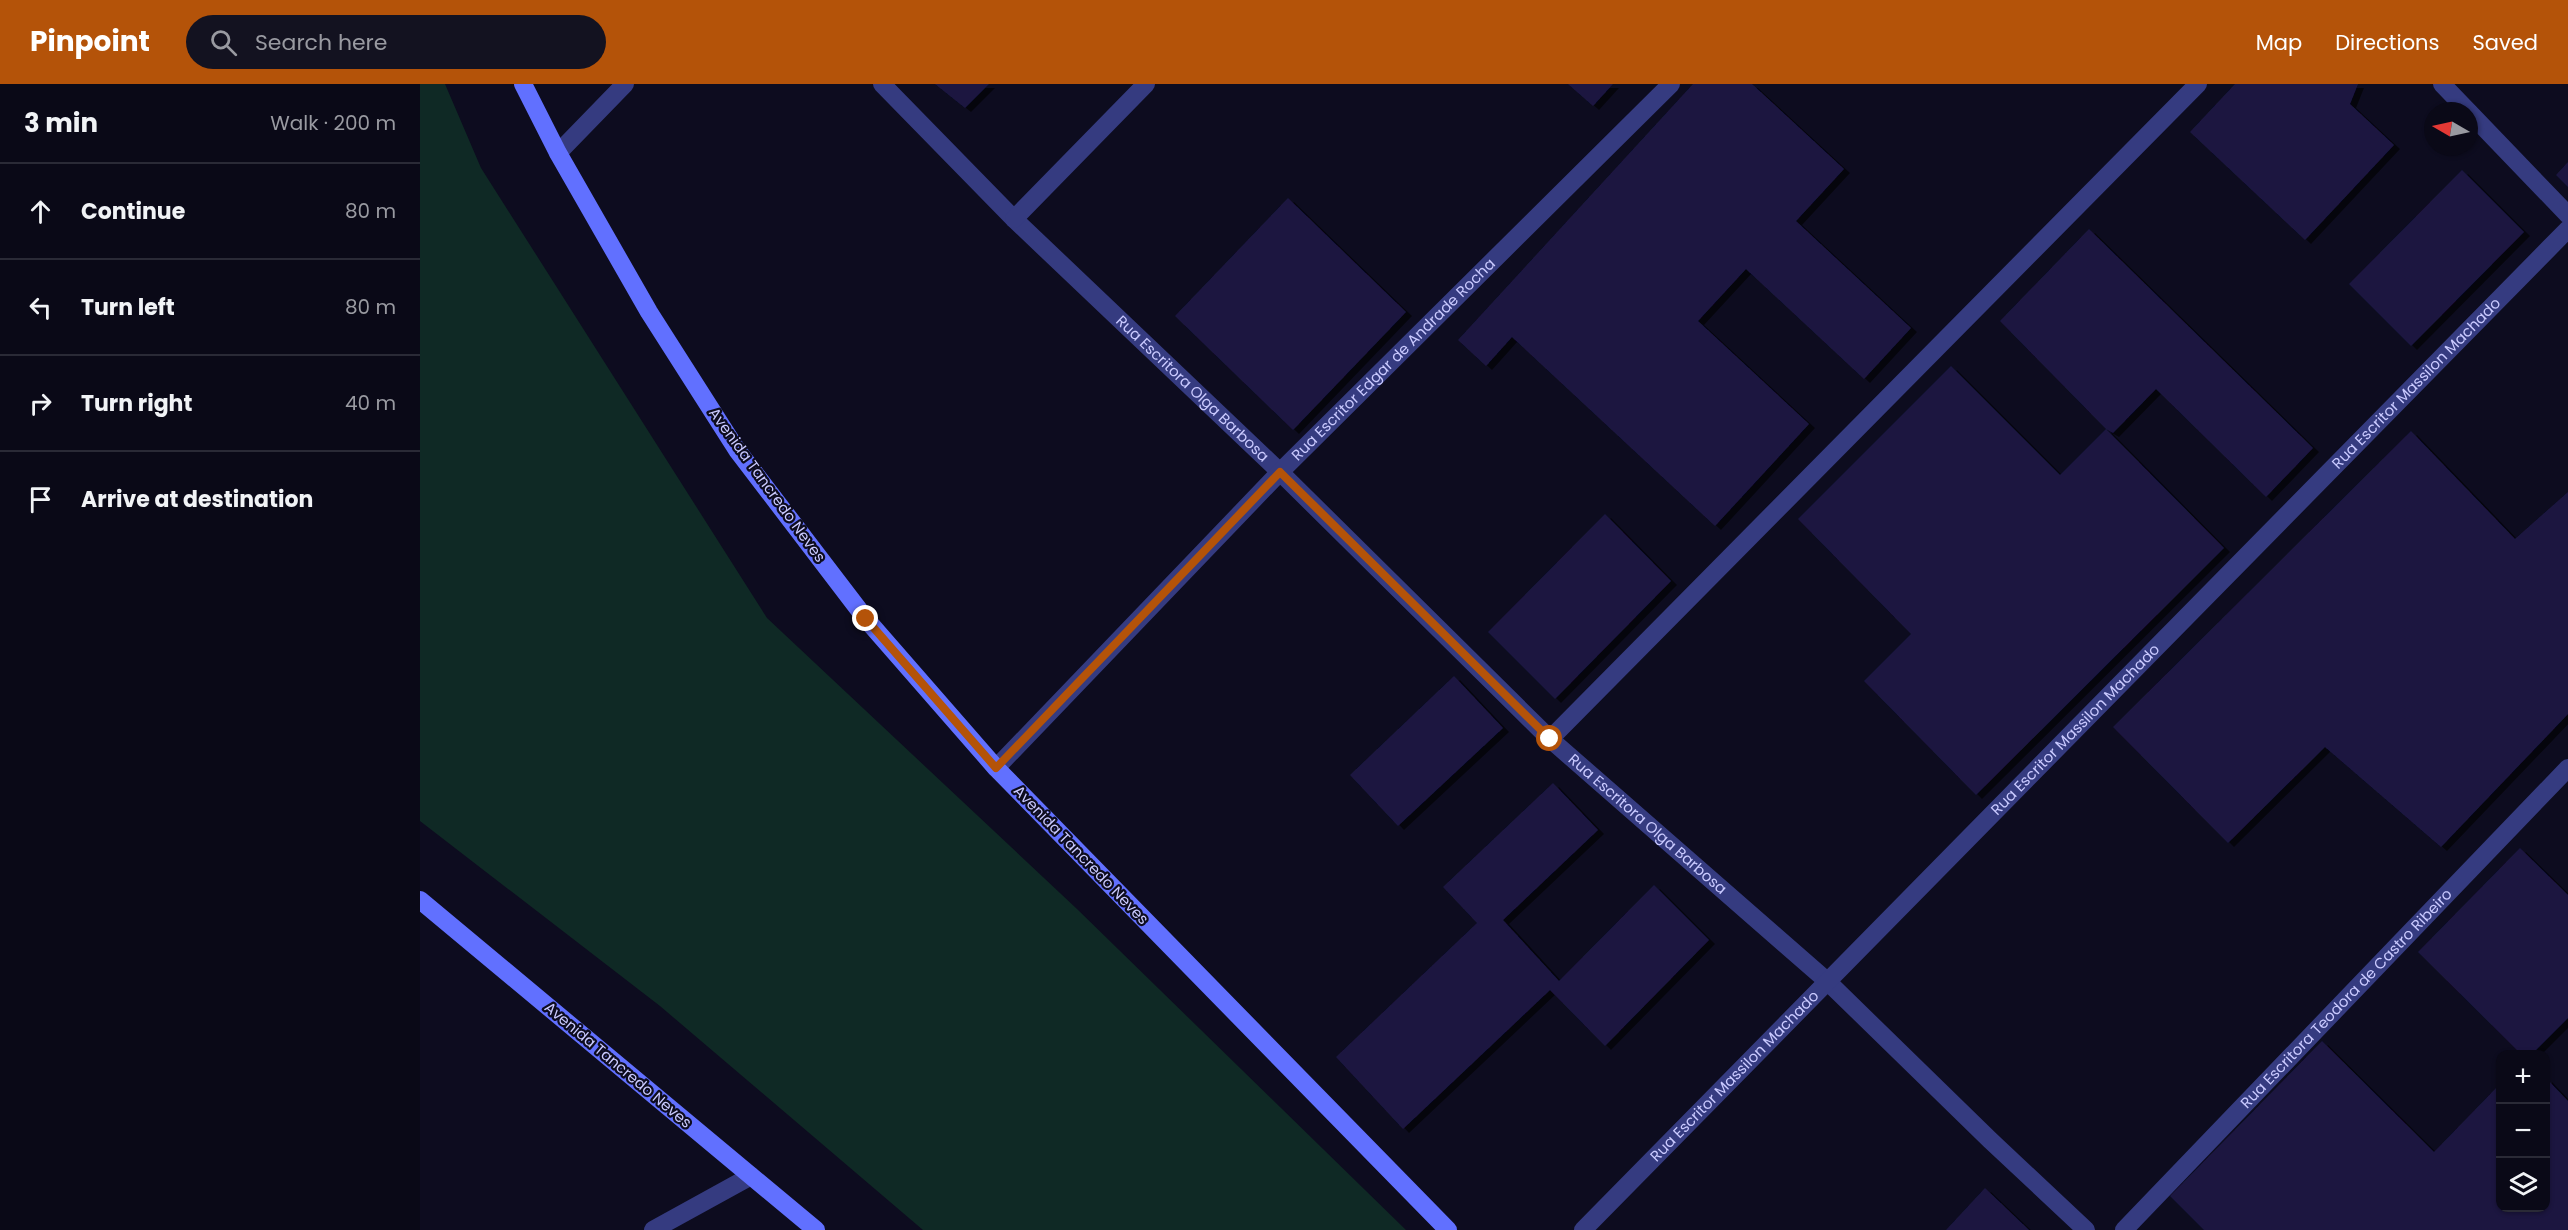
<!DOCTYPE html>
<meta charset="utf-8">
<style>
:root{--surface:#0a0917;--page:#131220;--text:#f1f3f6;--muted:#999aa1;--line:#2a2a36;--accent:#b45309}
body{margin:0;font-family:Poppins,sans-serif;background:var(--page);color:var(--text)}
.controls{position:absolute;right:18px;bottom:18px;display:grid;overflow:hidden;border-radius:12px;box-shadow:0 2px 4px #0004}
.controls button{width:54px;height:54px;display:grid;place-items:center;padding:0;border:0;border-bottom:2px solid var(--line);background:var(--surface);color:var(--text);font:30px sans-serif}
.compass{position:absolute;left:2004px;top:18px;width:54px;height:54px;border-radius:50%;background:var(--surface);box-shadow:0 2px 4px #0004;rotate:279deg}
.stop{position:absolute;width:18px;height:18px;margin:-14px;border:4px solid #b45309;border-radius:50%;background:#fff}
.stop.end{background:#b45309;border-color:#fff;box-shadow:0 2px 6px #0008}
.list{margin:0;padding:0;list-style:none}
h2{display:flex;justify-content:space-between;align-items:center;height:78px;margin:0;padding:0 24px;font-size:26px}
h2 small{font-size:20px;font-weight:400;color:var(--muted)}
.list li{display:grid;grid-template-columns:39px 1fr auto;gap:18px;align-items:center;box-sizing:border-box;height:96px;padding:0 24px;border-top:2px solid var(--line)}
.list b{display:block;font-size:22px;white-space:nowrap}
.list em{font-size:20px;font-style:normal;color:var(--muted)}
.icon{flex:none;width:33px;height:33px;fill:none;stroke:currentColor;stroke-width:2;stroke-linecap:round;stroke-linejoin:round}
.map{position:relative;flex:none;width:2148px;height:1146px;overflow:hidden}
header{display:flex;align-items:center;gap:36px;box-sizing:border-box;height:84px;padding:0 30px;background:var(--accent);color:#fff}
header strong{font-size:28px}
nav{display:flex;gap:33px;margin-inline-start:auto;font-size:21px}
.search{width:420px;height:54px;background:var(--page);display:flex;align-items:center;gap:15px;box-sizing:border-box;padding:0 21px;border-radius:33px;color:var(--muted);font-size:22px}
main{display:flex}
aside{flex:1;background:var(--surface)}
.map>svg:first-child{display:block}
</style>
<header>
<strong>Pinpoint</strong>
<div class="search"><svg class="icon" aria-label="search" viewBox="0 0 24 24"><circle cx="10" cy="10" r="6"/><path d="M15 15l6 6"/></svg>Search here</div>
<nav><a>Map</a><a>Directions</a><a>Saved</a></nav>
</header>
<main>
<aside>
<h2>3 min<small>Walk · 200 m</small></h2>
<ul class="list">
<li><svg class="icon" aria-label="ahead" viewBox="0 0 24 24"><path d="M12 20V5M6 11l6-6 6 6"/></svg><div><b>Continue</b></div><em>80 m</em></li>
<li><svg class="icon" aria-label="left" viewBox="0 0 24 24"><path d="M17 20v-9H6M10 6l-5 5 5 5"/></svg><div><b>Turn left</b></div><em>80 m</em></li>
<li><svg class="icon" aria-label="right" viewBox="0 0 24 24"><path d="M7 20v-9h11M14 6l5 5-5 5"/></svg><div><b>Turn right</b></div><em>40 m</em></li>
<li><svg class="icon" aria-label="arrive" viewBox="0 0 24 24"><path d="M6 21V4h12l-3 4 3 4H6"/></svg><div><b>Arrive at destination</b></div></li>
</ul>
</aside>
<div class="map">
<svg width="2148" height="1146" viewBox="0 0 2148 1146">
<defs>
<filter id="shadow"><feDropShadow dx="6" dy="4" stdDeviation="0" flood-color="#0009"/></filter>
</defs>
<rect width="100%" height="100%" fill="#0d0c1f"/>
<!-- green -->
<polygon fill="#0f2925" points="0,0 25,0 61,84 347,534 657,825 986,1146 503,1146 240,922 0,737"/>
<!-- building -->
<g fill="#1b1741" filter="url(#shadow)">
<polygon points="515,0 569,0 545,24"/>
<polygon points="1148,0 1193,0 1173,22"/>
<polygon points="1273,0 1332,0 1424,85 1376,137 1491,244 1444,295 1326,185 1278,237 1389,340 1295,442 1092,253 1066,282 1038,256"/>
<polygon points="1815,0 1938,0 1930,20 1974,61 1885,156 1770,48"/>
<polygon points="2148,78 2148,103 2136,91"/>
<polygon points="2042,86 2104,148 1991,262 1929,200"/>
<polygon points="868,114 986,228 873,346 755,232"/>
<polygon points="1669,145 1893,364 1846,413 1736,305 1693,349 1686,345 1804,464 1556,711 1444,597 1491,550 1378,435 1531,282 1640,391 1686,345 1580,237"/>
<polygon points="1991,347 2095,455 2148,408 2148,630 2021,763 1905,663 1808,759 1693,643"/>
<polygon points="1185,430 1251,497 1135,615 1068,548"/>
<polygon points="1034,592 1083,644 978,742 930,691"/>
<polygon points="1133,699 1178,746 1083,836 1139,897 1234,801 1289,856 1185,962 1130,906 983,1045 916,973 1057,839 1023,803"/>
<polygon points="2100,764 2148,811 2148,934 2112,970 2101,970 1998,868"/>
<polygon points="1902,957 2014,1068 2080,1000 2080,1124 2126,1124 2126,994 2148,1017 2148,1146 1784,1146 1750,1112"/>
<polygon points="1565,1104 1609,1146 1526,1146"/>
</g>
<g fill="none" stroke-linecap="round" stroke-linejoin="round">
<!-- street -->
<g stroke="#353b80" stroke-width="18">
<path id="s1" d="M462,0l132,135 266,253 270,267 277,242 163,159 96,90"/>
<polyline points="2022,0 2048,27"/>
<polyline points="2049,28 2148,131"/>
<polyline points="138,69 205,0"/>
<polyline points="594,135 726,0"/>
<polyline points="1130,655 1778,0"/>
<path id="s2" d="M576,684l284,-296 391,-388"/>
<polyline points="233,1146 331,1092"/>
<path id="s3" d="M1163,1146l985,-1001"/>
<path id="s4" d="M1704,1146l444,-462"/>
</g>
<!-- secondary -->
<g stroke="#6170ff" stroke-width="18">
<polyline points="103,0 138,69 229,228 317,366 446,535 576,684 1028,1146"/>
<polyline points="0,816 396,1146"/>
</g>
</g>
<g fill="none" stroke-linecap="round" stroke-linejoin="round">
<!-- route -->
<polyline stroke="#b45309" stroke-width="8" points="446,535 576,684 860,388 1130,655"/>
</g>
<g text-anchor="middle" stroke-width="4.5" stroke-linejoin="round" paint-order="stroke">
<!-- street labels -->
<g font-size="15" fill="#cacaff" stroke="#0d0c1f">
<text dy="5" stroke="none"><textPath href="#s2" startOffset="570">Rua Escritor Edgar de Andrade Rocha</textPath></text>
<text dy="5" stroke="none"><textPath href="#s3" startOffset="1188">Rua Escritor Massilon Machado</textPath></text>
<text dy="5" stroke="none"><textPath href="#s1" startOffset="435">Rua Escritora Olga Barbosa</textPath></text>
<text transform="translate(347 401) rotate(54)" y="5">Avenida Tancredo Neves</text>
<text dy="5" stroke="none"><textPath href="#s3" startOffset="702">Rua Escritor Massilon Machado</textPath></text>
<text dy="5" stroke="none"><textPath href="#s1" startOffset="1065">Rua Escritora Olga Barbosa</textPath></text>
<text transform="translate(661 771) rotate(46)" y="5">Avenida Tancredo Neves</text>
<text dy="5" stroke="none"><textPath href="#s4" startOffset="321">Rua Escritora Teodora de Castro Ribeiro</textPath></text>
<text transform="translate(198 981) rotate(40)" y="5">Avenida Tancredo Neves</text>
<text dy="5" stroke="none"><textPath href="#s3" startOffset="216">Rua Escritor Massilon Machado</textPath></text>
</g>
</g>
</svg>
<div class="controls">
<button>+</button>
<button>−</button>
<button><svg class="icon" aria-label="layers" viewBox="0 0 24 24"><path d="M12 4l9 5-9 5-9-5zM3 14l9 5 9-5"/></svg></button>
</div>
<svg class="compass" viewBox="-18 -18 36 36"><path d="M0-13l5 13h-10z" fill="#e53935"/><path d="M0 13l5-13h-10z" fill="#999aa1"/></svg>
<div class="stop" style="left:1130px;top:655px"></div>
<div class="stop end" style="left:446px;top:535px"></div>
</div>
</main>
